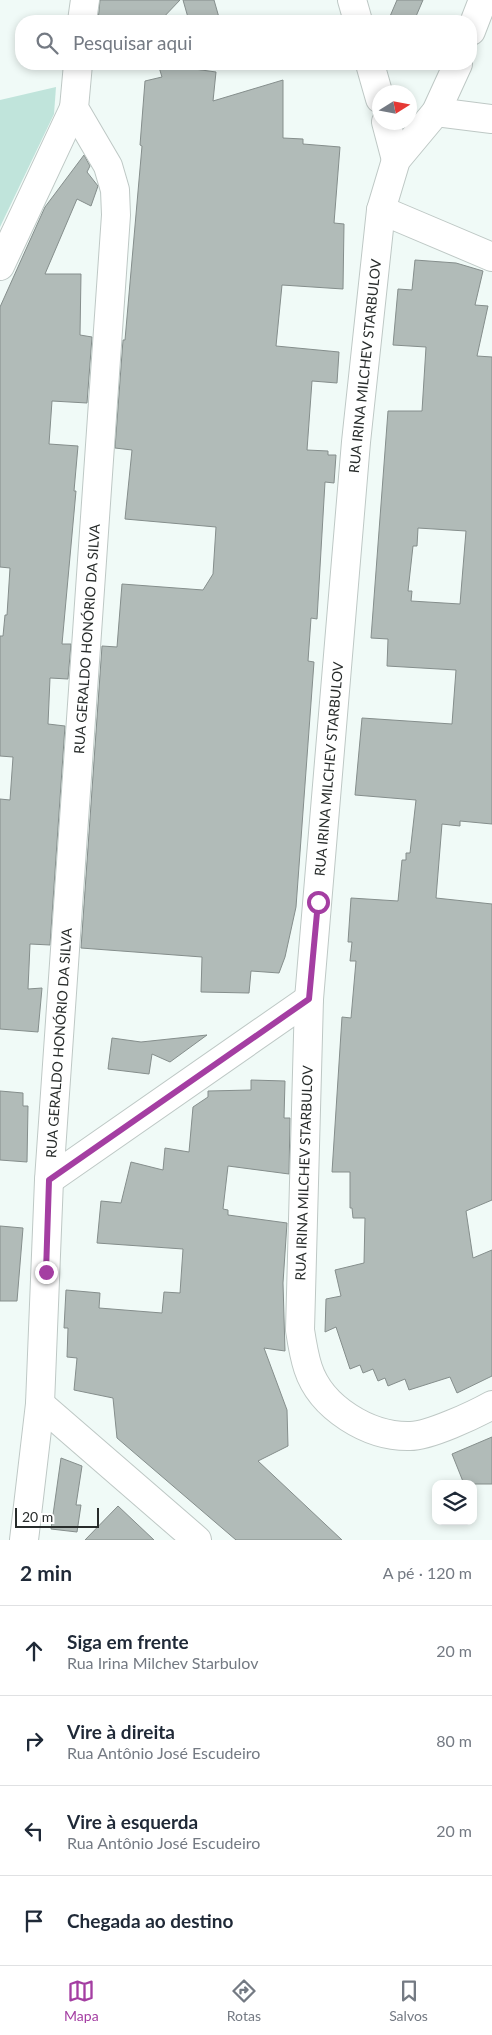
<!DOCTYPE html>
<html lang="pt">
<meta charset="utf-8">
<style>
:root{--surface:#fff;--page:#f2f2f3;--text:#1f2937;--muted:#747a83;--line:#e0e1e3;--accent:#a43ea2}
body{margin:0;font-family:Lato,sans-serif;background:var(--page);color:var(--text)}
.controls{position:absolute;right:15px;bottom:15px;display:grid;overflow:hidden;border-radius:10px;box-shadow:0 2px 8px #0003}
.controls button{width:45px;height:45px;display:grid;place-items:center;padding:0;border:0;border-bottom:1px solid var(--line);background:var(--surface);color:var(--text);font:25px sans-serif}
.compass{position:absolute;left:372px;top:85px;width:45px;height:45px;border-radius:50%;background:var(--surface);box-shadow:0 2px 8px #0003;rotate:79deg}
.scale{position:absolute;left:15px;bottom:12px;width:84px;box-sizing:border-box;padding-left:5px;border:2px solid #282c2b;border-top:0;font-size:14px;line-height:18px;white-space:nowrap;color:#282c2b;-webkit-text-stroke:4px #fff;paint-order:stroke}
.stop{position:absolute;width:15px;height:15px;margin:-11px;border:4px solid #a43ea2;border-radius:50%;background:#fff}
.stop.end{background:#a43ea2;border-color:#fff;box-shadow:0 1px 5px #0008}
.list{margin:0;padding:0;list-style:none}
h2{display:flex;justify-content:space-between;align-items:center;height:65px;margin:0;padding:0 20px;font-size:21px}
h2 small{font-size:16px;font-weight:400;color:var(--muted)}
.list li{display:grid;grid-template-columns:32px 1fr auto;gap:15px;align-items:center;box-sizing:border-box;height:90px;padding:0 20px;border-top:1px solid var(--line)}
.list b{display:block;font-size:19px;white-space:nowrap}
.list p{margin:0;font-size:16px;white-space:nowrap;color:var(--muted)}
.list em{font-size:16px;font-style:normal;color:var(--muted)}
.icon{flex:none;width:28px;height:28px;fill:none;stroke:currentColor;stroke-width:2;stroke-linecap:round;stroke-linejoin:round}
.map{position:relative;flex:none;width:492px;height:1540px;overflow:hidden}
.search{position:absolute;background:var(--surface);box-shadow:0 2px 8px #0003;left:15px;right:15px;top:15px;height:55px;display:flex;align-items:center;gap:12px;box-sizing:border-box;padding:0 18px;border-radius:20px;color:var(--muted);font-size:19px}
.sheet{height:425px;background:var(--surface)}
nav{display:flex;justify-content:space-around;align-items:center;box-sizing:border-box;height:70px;border-top:1px solid var(--line);background:var(--surface);font-size:14px;color:var(--muted)}
nav a{display:grid;justify-items:center;gap:2px}
nav .on{color:var(--accent)}
.map>svg:first-child{display:block}
</style>
<div class="map">
<svg width="492" height="1540" viewBox="0 0 492 1540">
<rect width="100%" height="100%" fill="#f0faf7"/>
<!-- green -->
<polygon fill="#c0e4db" points="56,87 54,114 0,227 0,100"/>
<!-- building -->
<g fill="#b1bbb8" stroke="#858e8c" fill-rule="evenodd">
<polygon points="100,0 180,0 160,21 98,21"/>
<polygon points="183,0 214,0 220,21 189,21"/>
<polygon points="397,0 423,0 414,21 388,21"/>
<polygon points="158,64 216,72 213,101 283,80 283,138 303,139 303,144 340,147 334,223 344,224 343,289 282,285 276,346 339,352 337,383 312,381 307,450 328,451 328,455 336,455 334,483 325,482 317,619 311,618 308,661 314,662 296,907 285,957 279,973 251,971 249,993 201,992 202,957 81,948 102,646 117,647 122,584 203,590 213,574 216,527 125,519 132,450 115,448 123,340 125,340 142,146 140,145 145,81 162,77"/>
<polygon points="84,155 90,166 87,172 98,186 91,206 77,199 45,274 81,274 80,335 92,337 87,403 52,401 49,444 78,446 74,491 76,491 62,644 71,644 68,679 50,678 48,724 65,726 50,945 30,944 28,989 42,988 38,1032 0,1029 0,799 10,800 13,757 0,756 0,636 3,636 5,615 7,615 10,568 0,567 0,307 45,207"/>
<path d="M415,260l41,3 27,8 -8,34 13,1 -11,50 15,1v467l-32,-3v5l-18,-2 -6,74 56,6v296l-26,11 7,47 19,-8v126l-35,17 -7,-16 -41,13 -4,-11 -17,7 -3,-8 -7,3 -5,-12 -10,4 -3,-8 -10,4 -14,-42 -11,5 1,-33 15,-3 -6,-26 29,-7 1,-45h-12l-1,-10h-2v-36h-18l10,-155 9,1 5,-57h-6l2,-19h-4l3,-44 47,3 4,-41h4v-7h4l6,-53 -61,-5 7,-77 90,6 4,-54 -69,-4 1,-27 -17,-1 17,-227h34l4,-64 -33,-2 5,-56 14,1zM418,528l48,3 -6,73 -49,-3 1,-10h-4l5,-45h4z"/>
<polygon points="207,1035 170,1062 152,1054 149,1074 108,1069 112,1038 141,1042"/>
<polygon points="251,1080 285,1081 284,1118 290,1118 289,1174 228,1166 223,1209 228,1210 228,1215 287,1223 283,1283 285,1351 264,1348 287,1410 288,1446 258,1461 342,1540 236,1540 117,1438 113,1398 74,1390 77,1358 67,1357 68,1328 64,1328 66,1290 100,1293 99,1308 162,1313 164,1292 180,1293 183,1249 97,1243 101,1201 121,1203 131,1162 163,1170 165,1148 189,1152 193,1107 208,1097 208,1091 251,1090"/>
<polygon points="0,1091 23,1093 23,1106 28,1106 27,1162 0,1160"/>
<polygon points="0,1226 23,1228 17,1301 0,1301"/>
<polygon points="492,1437 492,1484 464,1484 452,1454"/>
<polygon points="61,1458 82,1466 76,1505 81,1505 77,1532 51,1529"/>
<polygon points="118,1506 154,1540 85,1540"/>
</g>
<g fill="none" stroke-linecap="round" stroke-linejoin="round">
<!-- minor casing -->
<g stroke="#bec8c5" stroke-width="30">
<g id="minor">
<polyline points="352,0 358,21"/>
<polyline points="82,21 85,0"/>
<polyline points="471,31 483,0"/>
<polyline points="370,64 380,99"/>
<path d="M458,64l-22,48 -40,48 -15,50 -25,232 -47,557 -9,331c2,13 4,26 8,38 13,40 61,69 102,68 19,0 64,-21 82,-31"/>
<polyline points="436,112 492,119"/>
<polyline points="386,122 396,160"/>
<polyline points="381,210 492,257"/>
<polyline points="0,266 74,108"/>
<polyline points="49,1180 309,999"/>
<polyline points="40,1404 197,1540"/>
<polyline points="24,1540 40,1404 49,1180 116,215 115,190 108,166 74,108 78,64"/>
</g>
</g>
<!-- minor -->
<use href="#minor" stroke="#fff" stroke-width="28"/>
</g>
<g fill="none" stroke-linecap="round" stroke-linejoin="round">
<!-- route -->
<polyline stroke="#a43ea2" stroke-width="6" points="46,1272 49,1180 309,999 318,902"/>
</g>
<g text-anchor="middle" stroke-width="4" stroke-linejoin="round" paint-order="stroke">
<!-- street labels -->
<g font-size="14" fill="#282c2b" stroke="#fff">
<text transform="translate(365 366) rotate(-84)" y="5">RUA IRINA MILCHEV STARBULOV</text>
<text transform="translate(87 639) rotate(-86)" y="5">RUA GERALDO HONÓRIO DA SILVA</text>
<text transform="translate(329 769) rotate(-85)" y="5">RUA IRINA MILCHEV STARBULOV</text>
<text transform="translate(59 1043) rotate(-86)" y="5">RUA GERALDO HONÓRIO DA SILVA</text>
<text transform="translate(304 1173) rotate(-88)" y="5">RUA IRINA MILCHEV STARBULOV</text>
</g>
</g>
</svg>
<div class="controls">
<button><svg class="icon" aria-label="layers" viewBox="0 0 24 24"><path d="M12 4l9 5-9 5-9-5zM3 14l9 5 9-5"/></svg></button>
</div>
<svg class="compass" viewBox="-18 -18 36 36"><path d="M0-13l5 13h-10z" fill="#e53935"/><path d="M0 13l5-13h-10z" fill="#747a83"/></svg>
<div class="scale">20 m</div>
<div class="stop" style="left:318px;top:902px"></div>
<div class="stop end" style="left:46px;top:1272px"></div>
<div class="search"><svg class="icon" aria-label="search" viewBox="0 0 24 24"><circle cx="10" cy="10" r="6"/><path d="M15 15l6 6"/></svg>Pesquisar aqui</div>
</div>
<section class="sheet">
<h2>2 min<small>A pé · 120 m</small></h2>
<ul class="list">
<li><svg class="icon" aria-label="ahead" viewBox="0 0 24 24"><path d="M12 20V5M6 11l6-6 6 6"/></svg><div><b>Siga em frente</b><p>Rua Irina Milchev Starbulov</p></div><em>20 m</em></li>
<li><svg class="icon" aria-label="right" viewBox="0 0 24 24"><path d="M7 20v-9h11M14 6l5 5-5 5"/></svg><div><b>Vire à direita</b><p>Rua Antônio José Escudeiro</p></div><em>80 m</em></li>
<li><svg class="icon" aria-label="left" viewBox="0 0 24 24"><path d="M17 20v-9H6M10 6l-5 5 5 5"/></svg><div><b>Vire à esquerda</b><p>Rua Antônio José Escudeiro</p></div><em>20 m</em></li>
<li><svg class="icon" aria-label="arrive" viewBox="0 0 24 24"><path d="M6 21V4h12l-3 4 3 4H6"/></svg><div><b>Chegada ao destino</b></div></li>
</ul>
</section>
<nav>
<a class="on"><svg class="icon" aria-label="map" viewBox="0 0 24 24"><path d="M3 6l6-2 6 2 6-2v14l-6 2-6-2-6 2zM9 4v14M15 6v14"/></svg>Mapa</a>
<a><svg class="icon" aria-label="directions" viewBox="0 0 24 24"><path d="M12 3l9 9-9 9-9-9zM9 14v-3h6M13 9l2 2-2 2"/></svg>Rotas</a>
<a><svg class="icon" aria-label="saved" viewBox="0 0 24 24"><path d="M7 4h10v16l-5-4-5 4z"/></svg>Salvos</a>
</nav>
